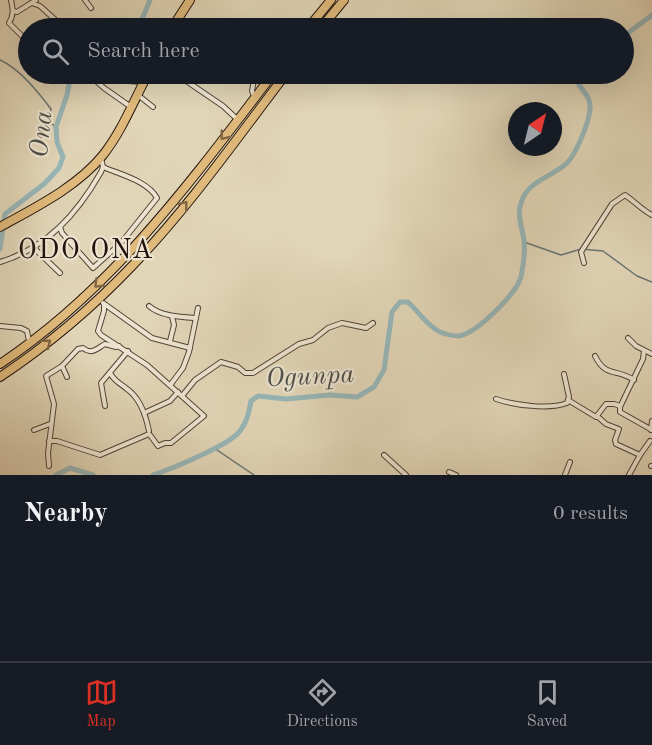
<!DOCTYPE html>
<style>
:root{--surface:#171b24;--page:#20242c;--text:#f1f3f6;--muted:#9ea1a6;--line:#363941;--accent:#d93025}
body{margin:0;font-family:"Old Standard TT",serif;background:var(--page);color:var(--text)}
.compass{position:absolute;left:508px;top:102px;width:54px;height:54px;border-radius:50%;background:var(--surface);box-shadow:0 6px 24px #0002;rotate:35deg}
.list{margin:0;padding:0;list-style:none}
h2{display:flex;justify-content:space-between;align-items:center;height:78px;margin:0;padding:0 24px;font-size:26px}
h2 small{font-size:20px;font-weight:400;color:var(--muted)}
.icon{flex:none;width:33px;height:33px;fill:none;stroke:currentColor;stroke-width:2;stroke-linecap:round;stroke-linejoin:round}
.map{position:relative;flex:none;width:652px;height:475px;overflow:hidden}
.search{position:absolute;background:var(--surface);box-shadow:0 6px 24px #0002;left:18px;right:18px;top:18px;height:66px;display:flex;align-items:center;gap:15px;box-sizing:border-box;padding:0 21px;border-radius:33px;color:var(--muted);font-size:22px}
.sheet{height:186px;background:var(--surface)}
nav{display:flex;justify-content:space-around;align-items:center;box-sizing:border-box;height:84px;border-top:2px solid var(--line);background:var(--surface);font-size:16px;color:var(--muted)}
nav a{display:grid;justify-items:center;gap:3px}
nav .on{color:var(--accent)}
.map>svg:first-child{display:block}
</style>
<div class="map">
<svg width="652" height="475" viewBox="0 0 652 475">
<rect width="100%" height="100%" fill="#e1d5b7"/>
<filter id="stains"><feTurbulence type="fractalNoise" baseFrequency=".00333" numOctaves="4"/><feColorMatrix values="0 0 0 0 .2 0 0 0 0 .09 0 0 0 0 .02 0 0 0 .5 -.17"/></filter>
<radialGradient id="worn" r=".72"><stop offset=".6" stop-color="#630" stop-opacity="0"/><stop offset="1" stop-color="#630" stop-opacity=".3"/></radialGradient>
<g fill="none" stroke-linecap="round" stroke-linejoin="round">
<!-- stream -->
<g stroke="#687573" stroke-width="1.5">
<path d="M0,60c20,9 38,32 51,49l-3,12 8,6"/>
<polyline points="524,242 561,255 581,249 603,251 637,276 652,282"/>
<polyline points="214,448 254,475"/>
</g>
<!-- river -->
<g stroke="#97b6b7" stroke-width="5">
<polyline points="135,28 140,24 150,0"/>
<polyline points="624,36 652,15"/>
<polyline points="0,249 5,214 44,184 59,168 63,157 57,142 56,127 67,95 71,74"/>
<polyline points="56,475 70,468 93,475"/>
<path d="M153,475c18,-6 77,-30 87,-44 7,-9 9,-19 11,-30l7,-5 28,3 44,-4 27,2 17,-10 10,-17 8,-58 8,-10h8c11,10 23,29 38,32 3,1 10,2 13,2 18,-3 57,-42 62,-59 2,-10 4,-27 3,-37 -2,-14 -8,-25 -2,-40 8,-20 30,-23 45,-37 9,-9 22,-40 23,-54 2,-15 -14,-21 -15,-35"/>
</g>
<!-- minor casing -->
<g stroke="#524438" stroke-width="6">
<g id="minor">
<path d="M11,0c2,9 3,15 -2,23l19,19"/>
<polyline points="85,0 91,8"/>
<polyline points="32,3 40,6 61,25"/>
<polyline points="13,11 17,12 36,0"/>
<polyline points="88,74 104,88 131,107"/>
<polyline points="118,74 129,81 142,82"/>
<polyline points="176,74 223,106 237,119"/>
<polyline points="138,95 153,107"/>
<polyline points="254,96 252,91 255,74"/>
<path d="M60,227l2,6 31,35 28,-25 36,-45c-9,-17 -38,-24 -54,-31"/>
<polyline points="34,248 60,273"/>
<path d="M0,262c47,-14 77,-48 101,-90l2,-5 -2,-9"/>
<path d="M584,263l-3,-11 31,-48 13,-9c9,6 17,15 27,20"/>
<polyline points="103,303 152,338 190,348"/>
<polyline points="104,304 104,311 98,331 101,335 147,365 204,416 171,443 165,443 158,446 150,435"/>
<path d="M149,306c11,10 31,11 47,12"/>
<polyline points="0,326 21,328 27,331 29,341"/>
<polyline points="628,338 636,346 652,354"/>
<polyline points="170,341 174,325 172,316"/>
<polyline points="644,351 643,359 620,407 620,412 652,430"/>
<path d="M595,356c11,22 21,12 39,24"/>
<polyline points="62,366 67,377"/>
<path d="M110,373c5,9 10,10 17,16 13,9 19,27 22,42"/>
<polyline points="171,384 183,368 189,352 198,308"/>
<polyline points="182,396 195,380 221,362 238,367 245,373 253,373 299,344 313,340 328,328 342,323 366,328 373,323"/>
<path d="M496,399c18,6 53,11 71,4l2,-6 -5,-23"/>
<polyline points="568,400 596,417 606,404 614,404 620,406"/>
<polyline points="105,406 101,383 128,351"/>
<polyline points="144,413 170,401 178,392"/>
<polyline points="597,416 606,424 619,429 615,440 616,444 640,455 650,441"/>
<polyline points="34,430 50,424"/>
<polyline points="651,430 652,421"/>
<polyline points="49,441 57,441 100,455 149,434"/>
<polyline points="384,455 406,475"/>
<path d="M49,466l-1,-13 6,-49 -8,-28 16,-10 16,-17 5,-1c9,7 13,1 22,-4l11,3 3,-1"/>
<polyline points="651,466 652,466"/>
<polyline points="449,472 456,475"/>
<polyline points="565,475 570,462"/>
<polyline points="629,475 640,455"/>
</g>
</g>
<!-- trunk casing -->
<g stroke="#22140d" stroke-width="10">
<g id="trunk">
<polyline points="172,28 190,0"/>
<path d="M0,227c36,-20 77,-40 103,-72 19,-24 31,-55 45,-81"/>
</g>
</g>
<!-- motorway casing -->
<g stroke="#22140d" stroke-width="10">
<g id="motorway">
<polyline points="308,28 331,0"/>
<polyline points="321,28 344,0"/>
<path d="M0,364c113,-75 192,-184 273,-290"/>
<path d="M0,377c48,-32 92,-69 132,-111 57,-59 105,-128 154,-192"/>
</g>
</g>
<!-- minor -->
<use href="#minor" stroke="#ece4d0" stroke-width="4"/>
<!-- trunk -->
<use href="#trunk" stroke="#e0ba7c" stroke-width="8"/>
<!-- motorway -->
<use href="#motorway" stroke="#e0ba7c" stroke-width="8"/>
</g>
<!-- one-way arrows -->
<defs><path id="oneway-chevron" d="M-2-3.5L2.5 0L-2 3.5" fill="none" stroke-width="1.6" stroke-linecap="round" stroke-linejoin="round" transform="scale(1.5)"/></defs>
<g stroke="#816744">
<use href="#oneway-chevron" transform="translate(224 136) rotate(128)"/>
<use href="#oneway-chevron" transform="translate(184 205) rotate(-51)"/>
<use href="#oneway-chevron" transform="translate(98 284) rotate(136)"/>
<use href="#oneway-chevron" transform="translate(47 343) rotate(-38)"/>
</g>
<g text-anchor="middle" stroke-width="4.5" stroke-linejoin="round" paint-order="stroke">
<!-- water labels -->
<g font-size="26" font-style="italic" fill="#4b4d48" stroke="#ece4d0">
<text transform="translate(40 134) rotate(-84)" y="9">Ona</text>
<text transform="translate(310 375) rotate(-3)" y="9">Ogunpa</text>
</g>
<!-- quarter labels -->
<g font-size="27" letter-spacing="1.5" fill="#22140d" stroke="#ece4d0">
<text x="86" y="258">ODO ONA</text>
</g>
</g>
<rect width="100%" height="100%" filter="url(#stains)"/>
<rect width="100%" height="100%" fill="url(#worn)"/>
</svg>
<svg class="compass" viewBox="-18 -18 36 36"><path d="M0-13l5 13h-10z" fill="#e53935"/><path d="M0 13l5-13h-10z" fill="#9ea1a6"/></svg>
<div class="search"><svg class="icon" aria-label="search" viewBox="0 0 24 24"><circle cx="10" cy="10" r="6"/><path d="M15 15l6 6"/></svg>Search here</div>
</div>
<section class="sheet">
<h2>Nearby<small>0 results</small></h2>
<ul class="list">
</ul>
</section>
<nav>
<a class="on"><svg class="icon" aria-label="map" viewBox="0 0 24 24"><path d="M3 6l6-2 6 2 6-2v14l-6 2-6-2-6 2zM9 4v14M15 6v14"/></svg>Map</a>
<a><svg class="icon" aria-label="directions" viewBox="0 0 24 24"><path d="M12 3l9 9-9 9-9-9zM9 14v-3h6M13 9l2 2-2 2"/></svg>Directions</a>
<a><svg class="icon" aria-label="saved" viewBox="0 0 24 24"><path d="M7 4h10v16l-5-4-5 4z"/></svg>Saved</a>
</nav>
